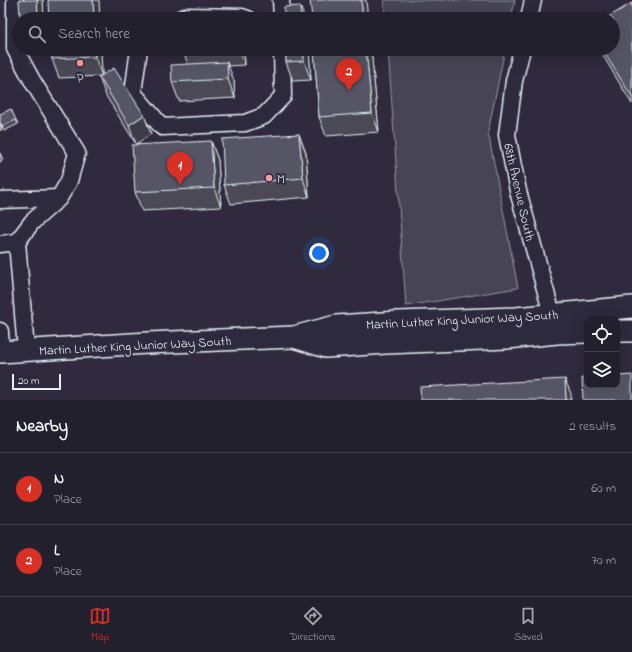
<!DOCTYPE html>
<style>
:root{--surface:#23202e;--page:#2f2d3a;--text:#f1f3f6;--muted:#a3a3aa;--line:#403e4a;--accent:#d93025}
body{margin:0;font-family:"Indie Flower",sans-serif;background:var(--page);color:var(--text)}
.controls{position:absolute;right:12px;bottom:12px;display:grid;overflow:hidden;border-radius:8px;box-shadow:0 4px 16px #0002}
.controls button{width:36px;height:36px;display:grid;place-items:center;padding:0;border:0;border-bottom:1px solid var(--line);background:var(--surface);color:var(--text);font:20px sans-serif}
.scale{position:absolute;left:12px;bottom:10px;width:49px;box-sizing:border-box;padding-left:4px;border:2px solid #e8f1f8;border-top:0;font-size:11px;line-height:14px;white-space:nowrap;color:#e8f1f8;-webkit-text-stroke:3px #2f2a3d;paint-order:stroke}
.you{position:absolute;left:319px;top:253px;width:14px;height:14px;margin:-10px;border:3px solid #fff;border-radius:50%;background:#1a73e8;box-shadow:0 0 0 6px #1a73e833}
.badge{display:grid;place-items:center;width:26px;height:26px;border-radius:50%;background:var(--accent);color:#fff;font-size:13px;font-weight:700}
.pin{position:absolute;translate:-50% -33px;filter:drop-shadow(0 1px 2px #0008)}
.pin::after{content:'';position:absolute;top:21px;width:14px;height:12px;background:inherit;clip-path:polygon(0 0,100% 0,50% 100%)}
.list{margin:0;padding:0;list-style:none}
h2{display:flex;justify-content:space-between;align-items:center;height:52px;margin:0;padding:0 16px;font-size:17px}
h2 small{font-size:13px;font-weight:400;color:var(--muted)}
.list li{display:grid;grid-template-columns:26px 1fr auto;gap:12px;align-items:center;box-sizing:border-box;height:72px;padding:0 16px;border-top:1px solid var(--line)}
.list b{display:block;font-size:15px;white-space:nowrap}
.list p{margin:0;font-size:13px;white-space:nowrap;color:var(--muted)}
.list em{font-size:13px;font-style:normal;color:var(--muted)}
.icon{flex:none;width:22px;height:22px;fill:none;stroke:currentColor;stroke-width:2;stroke-linecap:round;stroke-linejoin:round}
.map{position:relative;flex:none;width:632px;height:400px;overflow:hidden}
.search{position:absolute;background:var(--surface);box-shadow:0 4px 16px #0002;left:12px;right:12px;top:12px;height:44px;display:flex;align-items:center;gap:10px;box-sizing:border-box;padding:0 14px;border-radius:22px;color:var(--muted);font-size:15px}
.sheet{height:196px;background:var(--surface)}
nav{display:flex;justify-content:space-around;align-items:center;box-sizing:border-box;height:56px;border-top:1px solid var(--line);background:var(--surface);font-size:11px;color:var(--muted)}
nav a{display:grid;justify-items:center;gap:2px}
nav .on{color:var(--accent)}
.map>svg:first-child{display:block}
</style>
<div class="map">
<svg width="632" height="400" viewBox="0 0 632 400">
<rect width="100%" height="100%" fill="#2f2a3d"/>
<filter id="ink" filterUnits="userSpaceOnUse"><feTurbulence type="fractalNoise" baseFrequency=".025" numOctaves="2"/><feDisplacementMap in="SourceGraphic" scale="8" xChannelSelector="R" yChannelSelector="G"/><feConvolveMatrix kernelMatrix="1 2 1 2 8 2 1 2 1" color-interpolation-filters="sRGB"/></filter>
<g filter="url(#ink)">
<!-- green -->
<g fill="#464455" stroke="#979aa6">
<polygon points="384,0 515,0 511,19 385,19"/>
<polygon points="388,49 505,49 488,132 518,288 406,306"/>
</g>
<g fill="none" stroke-linecap="round" stroke-linejoin="round">
<!-- minor casing -->
<g stroke="#e8f1f8" stroke-width="19">
<g id="minor">
<polyline points="281,0 282,19"/>
<polyline points="180,19 187,16 242,17 248,19"/>
<polyline points="529,19 533,0"/>
<polyline points="139,49 133,93 162,127 245,123 264,116 283,96 282,49"/>
<polyline points="522,49 514,81 507,135 518,191 555,325"/>
<polyline points="0,200 59,198"/>
<polyline points="17,242 26,350"/>
<polyline points="0,244 17,242 32,222 59,198 69,181 77,153 33,82 15,49 15,0"/>
<polyline points="0,331 1,351"/>
</g>
</g>
<!-- major casing -->
<g stroke="#e8f1f8" stroke-width="24">
<g id="major">
<polyline points="617,331 632,331"/>
<polyline points="294,337 326,347 386,343 507,338 557,333 587,332"/>
<polyline points="0,352 148,343 294,337 336,326 398,322 516,318 632,307"/>
</g>
</g>
<!-- minor -->
<use href="#minor" stroke="#2f2a3d" stroke-width="16"/>
<!-- major -->
<use href="#major" stroke="#2f2a3d" stroke-width="21"/>
</g>
<!-- wall -->
<g fill="#4b4957" stroke="#e8f1f8">
<polygon points="43,0 44,19 21,19 20,16"/>
<polygon points="632,3 632,104 599,49 613,49"/>
<polygon points="51,49 101,49 102,75 144,115 151,134 136,144 106,96 99,77 101,76 59,78 52,59"/>
<polygon points="182,49 244,49 245,65 228,66 234,81 235,98 179,101 172,82 188,64"/>
<polygon points="286,49 309,49 311,80 293,81 286,62"/>
<polygon points="314,49 371,49 379,132 326,136 319,117"/>
<polygon points="0,114 16,120 18,124 4,131 0,122"/>
<polygon points="0,123 2,129 0,131"/>
<polygon points="211,141 218,160 221,207 142,211 135,192"/>
<polygon points="0,153 3,160 0,162"/>
<polygon points="306,153 309,197 231,204 224,185"/>
</g>
<!-- shaded-wall -->
<g fill="#3d3c47" stroke="#e8f1f8">
<polygon points="37,0 43,0 44,19 39,19 38,15"/>
<polygon points="93,0 99,0 100,19 94,19"/>
<polygon points="361,0 366,0 368,19 363,19"/>
<polygon points="300,6 305,19 301,19"/>
<polygon points="95,49 101,49 102,76 95,57"/>
<polygon points="239,49 244,49 245,65"/>
<polygon points="303,49 309,49 311,80 304,61"/>
<polygon points="366,49 371,49 379,132 372,113"/>
<polygon points="227,62 234,81 235,98 228,79"/>
<polygon points="144,115 151,134 136,144 129,125"/>
<polygon points="299,134 306,153 309,197 303,178"/>
<polygon points="211,141 218,160 221,207 214,188"/>
<polygon points="565,379 571,394 571,400 566,400"/>
</g>
<!-- building -->
<g fill="#575565" stroke="#e8f1f8">
<polygon points="19,0 37,0 38,15 20,16"/>
<polygon points="48,0 93,0 94,19 49,19"/>
<polygon points="310,0 361,0 363,19 312,19"/>
<polygon points="632,3 632,97 602,49 613,49 613,19 605,19"/>
<polygon points="300,6 301,19 284,19 284,7"/>
<polygon points="51,49 95,49 95,57 52,59"/>
<polygon points="286,49 303,49 304,61 286,62"/>
<polygon points="314,49 366,49 372,113 319,117"/>
<polygon points="227,62 228,79 172,82 171,65"/>
<polygon points="114,68 144,115 129,125 99,77"/>
<polygon points="11,109 16,120 2,126 0,122 0,114"/>
<polygon points="299,134 303,178 224,185 222,139"/>
<polygon points="211,141 214,188 135,192 132,145"/>
<polygon points="632,375 632,400 583,400 582,378 587,378 587,385 617,385 617,376"/>
<polygon points="565,379 566,400 421,400 420,387"/>
</g>
</g>
<!-- markers -->
<g fill="#ff9aa2" stroke="#2f2a3d" stroke-width="1.5">
<circle cx="80" cy="63" r="4"/>
<circle cx="269" cy="178" r="4"/>
</g>
<g text-anchor="middle" stroke-width="4" stroke-linejoin="round" paint-order="stroke">
<!-- poi labels -->
<g font-size="13" fill="#e8f1f8" stroke="#2f2a3d">
<text x="80" y="82">P</text>
<text x="277" y="183" text-anchor="start">M</text>
</g>
<!-- street labels -->
<g font-size="13" fill="#e8f1f8" stroke="#2f2a3d">
<text transform="translate(520 192) rotate(77)" y="5">68th Avenue South</text>
<text transform="translate(462 319) rotate(-3)" y="5">Martin Luther King Junior Way South</text>
<text transform="translate(135 345) rotate(-3)" y="5">Martin Luther King Junior Way South</text>
</g>
</g>
</svg>
<div class="controls">
<button><svg class="icon" aria-label="locate" viewBox="0 0 24 24"><circle cx="12" cy="12" r="6"/><path d="M12 2v4M12 18v4M2 12h4M18 12h4"/></svg></button>
<button><svg class="icon" aria-label="layers" viewBox="0 0 24 24"><path d="M12 4l9 5-9 5-9-5zM3 14l9 5 9-5"/></svg></button>
</div>
<div class="scale">20 m</div>
<div class="you"></div>
<div class="pin badge" style="left:180px;top:185px">1</div>
<div class="pin badge" style="left:349px;top:91px">2</div>
<div class="search"><svg class="icon" aria-label="search" viewBox="0 0 24 24"><circle cx="10" cy="10" r="6"/><path d="M15 15l6 6"/></svg>Search here</div>
</div>
<section class="sheet">
<h2>Nearby<small>2 results</small></h2>
<ul class="list">
<li><span class="badge">1</span><div><b>N</b><p>Place</p></div><em>60 m</em></li>
<li><span class="badge">2</span><div><b>L</b><p>Place</p></div><em>70 m</em></li>
</ul>
</section>
<nav>
<a class="on"><svg class="icon" aria-label="map" viewBox="0 0 24 24"><path d="M3 6l6-2 6 2 6-2v14l-6 2-6-2-6 2zM9 4v14M15 6v14"/></svg>Map</a>
<a><svg class="icon" aria-label="directions" viewBox="0 0 24 24"><path d="M12 3l9 9-9 9-9-9zM9 14v-3h6M13 9l2 2-2 2"/></svg>Directions</a>
<a><svg class="icon" aria-label="saved" viewBox="0 0 24 24"><path d="M7 4h10v16l-5-4-5 4z"/></svg>Saved</a>
</nav>
